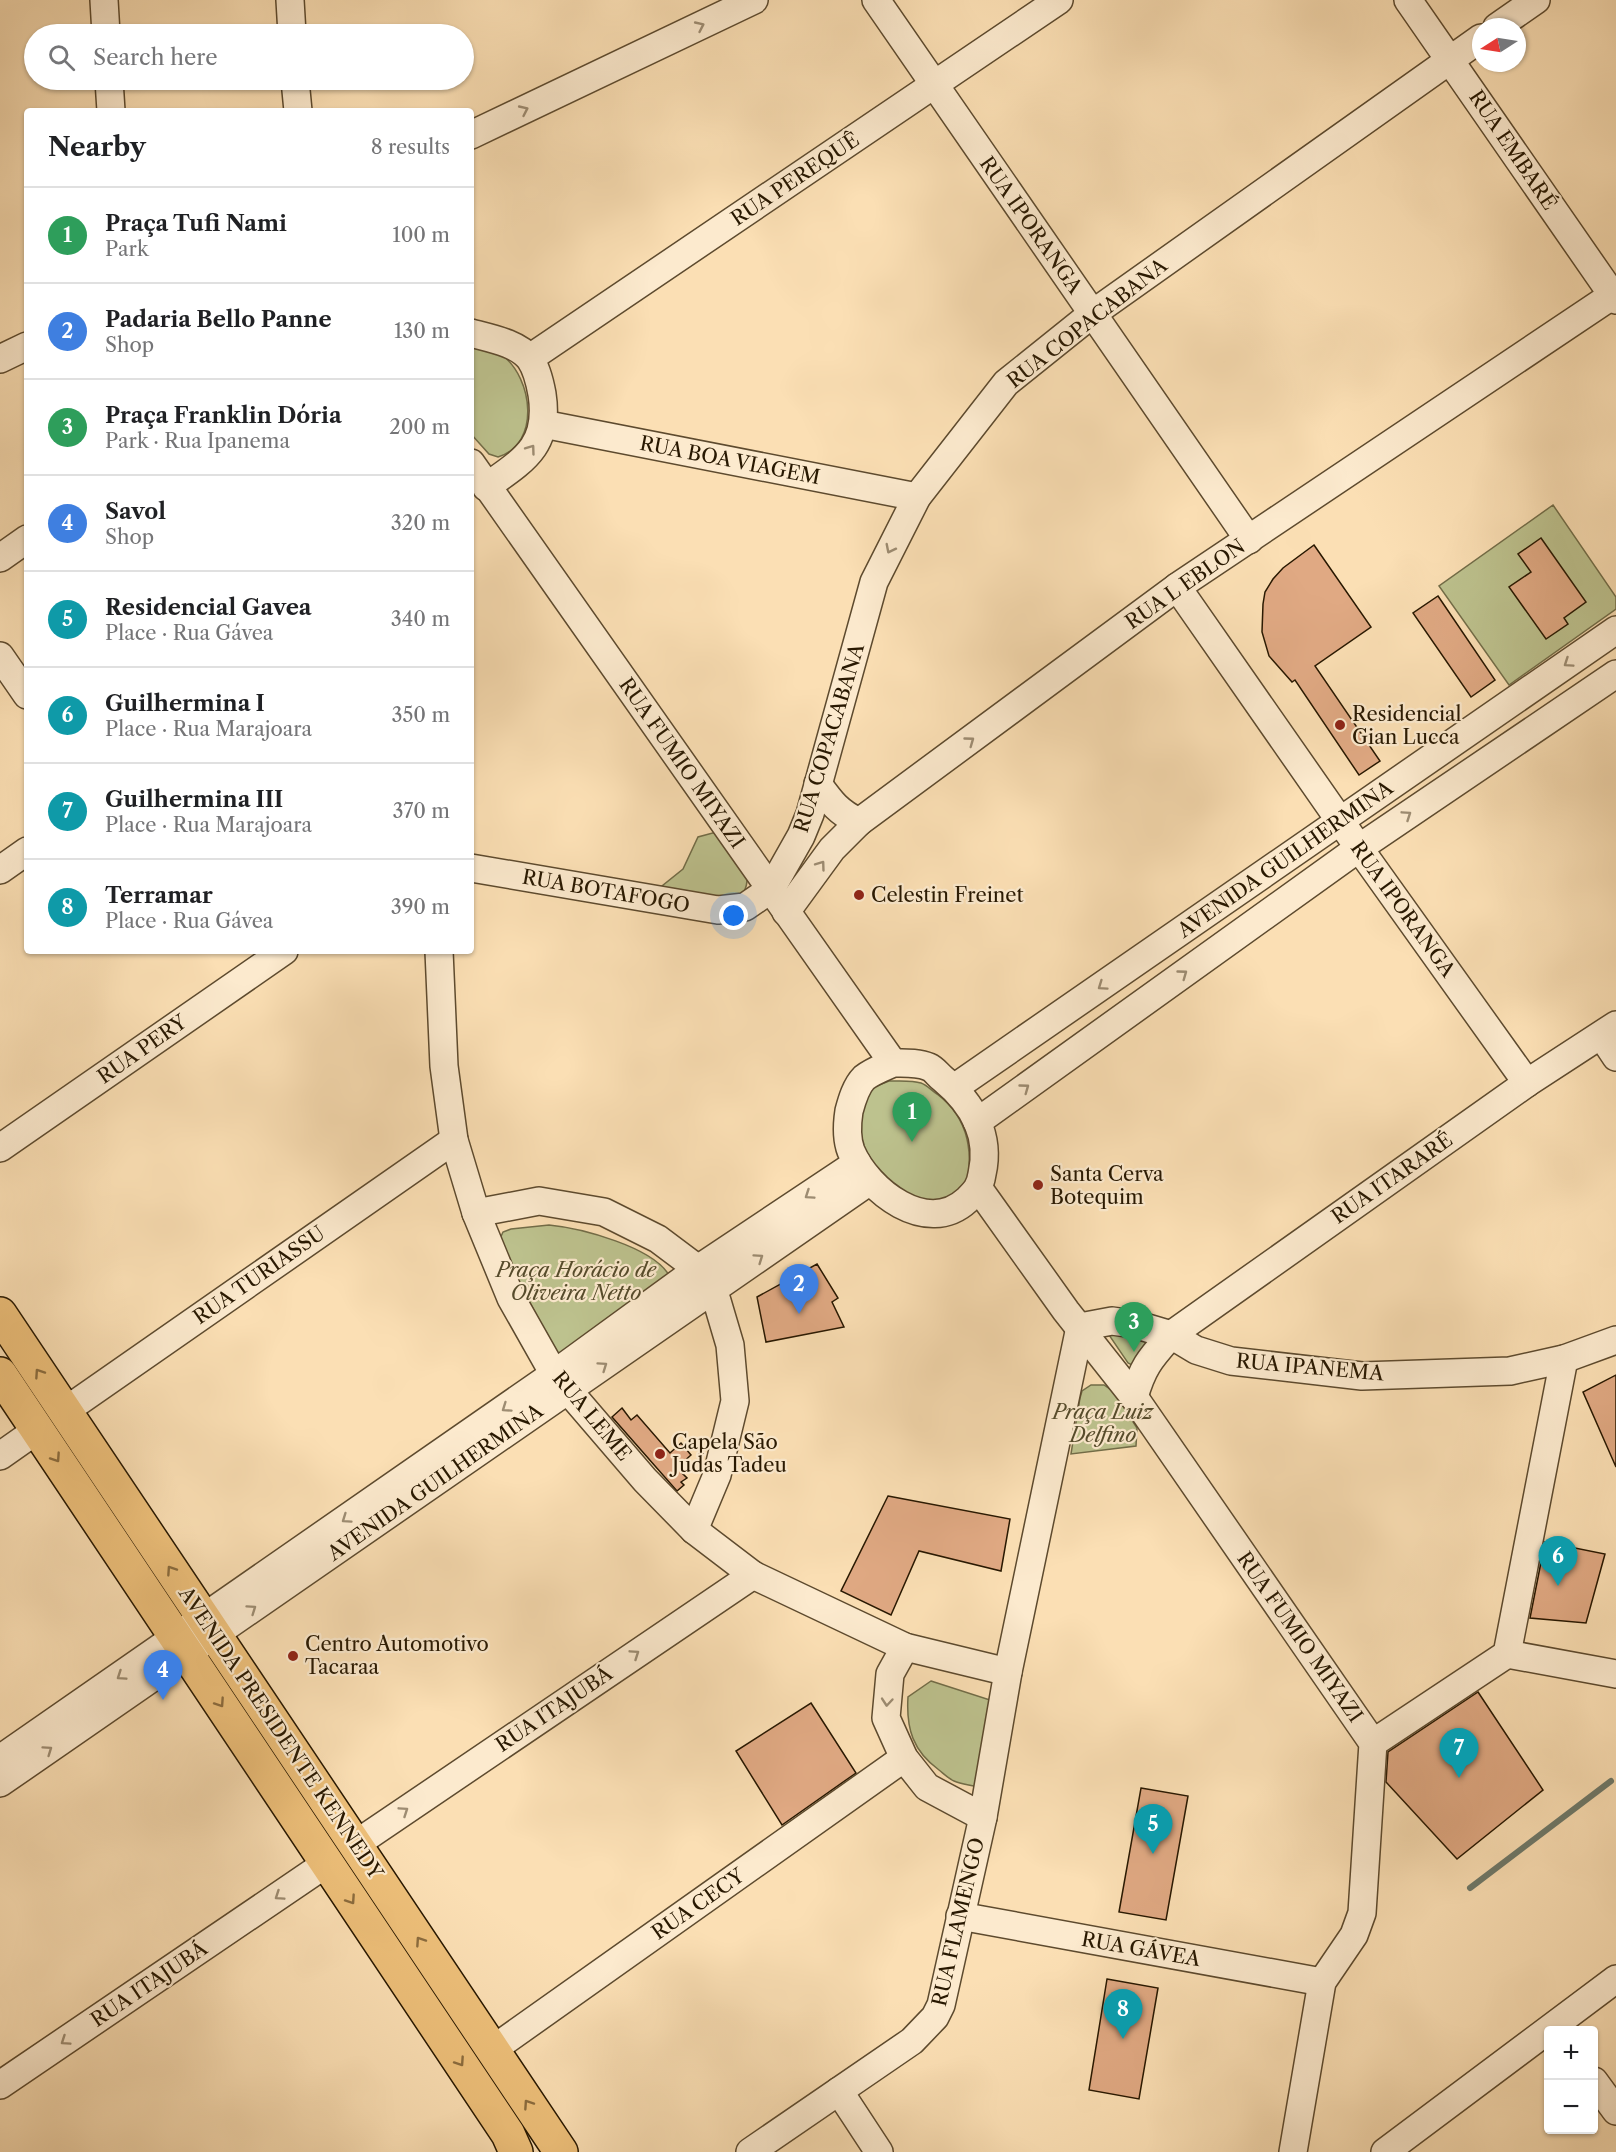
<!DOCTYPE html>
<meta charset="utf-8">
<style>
:root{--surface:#fff;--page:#f2f2f2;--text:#202124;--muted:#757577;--line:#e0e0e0;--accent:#8f2418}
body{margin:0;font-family:"Libre Caslon Text",serif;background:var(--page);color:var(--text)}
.controls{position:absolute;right:18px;bottom:18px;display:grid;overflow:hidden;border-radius:6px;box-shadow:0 2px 4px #0004}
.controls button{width:54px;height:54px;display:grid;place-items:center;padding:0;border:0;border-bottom:2px solid var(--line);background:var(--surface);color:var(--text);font:30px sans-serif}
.compass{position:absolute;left:1472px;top:18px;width:54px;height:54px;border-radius:50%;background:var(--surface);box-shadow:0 2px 4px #0004;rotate:258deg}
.you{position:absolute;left:734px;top:916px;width:21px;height:21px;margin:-15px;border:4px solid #fff;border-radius:50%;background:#1a73e8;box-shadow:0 0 0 9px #1a73e833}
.badge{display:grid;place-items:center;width:39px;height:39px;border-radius:50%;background:var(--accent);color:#fff;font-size:20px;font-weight:700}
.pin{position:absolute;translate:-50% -50px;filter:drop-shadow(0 2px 3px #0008)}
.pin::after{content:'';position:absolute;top:32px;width:21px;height:18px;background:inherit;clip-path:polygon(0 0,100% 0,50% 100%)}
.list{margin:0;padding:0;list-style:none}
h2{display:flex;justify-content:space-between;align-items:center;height:78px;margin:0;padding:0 24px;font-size:26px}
h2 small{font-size:20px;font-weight:400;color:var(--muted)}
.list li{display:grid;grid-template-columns:39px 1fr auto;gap:18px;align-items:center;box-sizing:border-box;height:96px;padding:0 24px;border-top:2px solid var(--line)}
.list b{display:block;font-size:22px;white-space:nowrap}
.list p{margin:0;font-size:20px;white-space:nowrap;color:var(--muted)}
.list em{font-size:20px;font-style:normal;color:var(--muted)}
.icon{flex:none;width:33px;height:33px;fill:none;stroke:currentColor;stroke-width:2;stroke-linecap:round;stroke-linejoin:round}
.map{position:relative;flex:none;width:1616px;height:2152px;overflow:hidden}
.search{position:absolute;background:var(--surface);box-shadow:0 2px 4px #0004;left:24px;top:24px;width:450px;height:66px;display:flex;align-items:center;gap:15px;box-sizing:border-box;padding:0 21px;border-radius:33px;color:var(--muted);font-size:22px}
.panel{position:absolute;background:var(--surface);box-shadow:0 2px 4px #0004;left:24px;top:108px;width:450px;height:846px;border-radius:6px}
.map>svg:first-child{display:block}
</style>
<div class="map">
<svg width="1616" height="2152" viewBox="0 0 1616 2152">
<rect width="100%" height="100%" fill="#fbdfb4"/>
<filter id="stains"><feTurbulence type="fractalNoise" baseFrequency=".00333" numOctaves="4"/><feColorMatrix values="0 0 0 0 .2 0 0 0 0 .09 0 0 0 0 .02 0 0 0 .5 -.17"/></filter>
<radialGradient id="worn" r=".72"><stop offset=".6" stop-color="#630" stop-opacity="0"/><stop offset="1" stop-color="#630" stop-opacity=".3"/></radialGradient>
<!-- green -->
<g fill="#bdc28e" stroke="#726d48" stroke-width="1.5">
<path d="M471,343c9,4 23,6 31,12 31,23 39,89 -4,102l-9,-3 -18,-20z"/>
<polygon points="1553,505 1616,597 1616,609 1509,685 1439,586"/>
<path d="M720,831c15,21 41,44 18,69l-81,-10 26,-21 15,-32z"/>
<path d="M889,1081c10,0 23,-1 32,2 6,2 11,8 16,11 33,25 38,62 27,100l-51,13 -47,-45 -14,-42 17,-31z"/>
<path d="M549,1225c31,3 106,22 121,52l-110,82 -62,-116 5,-11 8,-3z"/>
<polygon points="1110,1332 1155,1333 1134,1366 1128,1363 1109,1335"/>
<polygon points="1091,1385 1104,1385 1114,1392 1137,1428 1136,1446 1071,1454 1080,1398 1082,1391"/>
<path d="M931,1681l59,19 -13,87c-7,-2 -16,-3 -23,-6 -5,-2 -10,-7 -15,-11 -26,-19 -33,-41 -31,-73z"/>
</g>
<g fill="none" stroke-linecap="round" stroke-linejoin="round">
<!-- stream -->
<polyline stroke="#6f7a6b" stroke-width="6" points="1470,1888 1611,1781"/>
</g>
<!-- building -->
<g fill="#e0a983" stroke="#281801" stroke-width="1.5">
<polygon points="1541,538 1586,602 1564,618 1568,624 1546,639 1509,587 1531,572 1518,554"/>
<polygon points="1314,545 1371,627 1315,666 1380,761 1359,775 1295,680 1292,682 1269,656 1262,632 1263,604 1265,592 1273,579 1283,568"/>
<polygon points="1438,596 1495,680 1471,697 1413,613"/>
<polygon points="817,1264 838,1298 832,1302 844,1327 766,1342 757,1297"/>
<polygon points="1616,1375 1616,1467 1583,1392"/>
<polygon points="622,1408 631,1420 637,1415 670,1453 681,1443 691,1455 680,1465 685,1470 682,1473 687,1478 681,1482 684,1485 677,1491 612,1417"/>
<polygon points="888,1496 1010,1519 1001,1571 919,1551 891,1615 841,1591"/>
<polygon points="1545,1542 1605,1554 1586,1623 1530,1618"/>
<polygon points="1478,1692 1543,1790 1457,1859 1386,1782 1388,1752"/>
<polygon points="811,1703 856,1773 782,1825 736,1751"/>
<polygon points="1141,1788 1188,1796 1166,1920 1119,1912"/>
<polygon points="1107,1979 1158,1988 1139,2099 1089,2090"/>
</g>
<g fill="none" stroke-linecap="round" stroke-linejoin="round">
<!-- minor casing -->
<g stroke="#5d4a2e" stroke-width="30">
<g id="minor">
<polyline points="104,0 106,34"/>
<polyline points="290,0 292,34"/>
<polyline points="876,0 1249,540"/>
<polyline points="1408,0 1616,300"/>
<polyline points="1497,27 1536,0"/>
<polyline points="109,80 111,111"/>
<polyline points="295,80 298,111"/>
<polyline points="471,135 754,0"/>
<path d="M471,333c18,5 47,10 59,26 7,10 10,24 12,35 8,52 -18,66 -56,93"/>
<polyline points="530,358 1059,0"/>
<polyline points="0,359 27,346"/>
<polyline points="543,424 917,497"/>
<polyline points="471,463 893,1063"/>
<polyline points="0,558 27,539"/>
<polyline points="1177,587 1359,848 1527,1083"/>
<polyline points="0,656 27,695"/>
<path d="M818,784c13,18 20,28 41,38"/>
<polyline points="471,868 718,910 745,907 771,889 801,836 810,814 874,582 917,497 1006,383 1092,314 1481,38"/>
<polyline points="0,870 27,851"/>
<polyline points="786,912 832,849 859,822 1177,587 1616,293"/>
<polyline points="439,951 444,1066 454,1140 476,1213 511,1298 554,1374 645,1480 694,1530 753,1575 905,1647 1008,1672"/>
<polyline points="1602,1036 1616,1057"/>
<path d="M893,1063c11,0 25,-1 36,4 5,2 9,8 14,12 29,24 48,56 39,95 -2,13 -6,17 -15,26 -40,37 -99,-9 -116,-49 -5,-13 -4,-27 -2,-40 3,-11 7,-25 15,-33 7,-6 20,-11 29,-15z"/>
<polyline points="954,1088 1616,630"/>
<polyline points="977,1122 1359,848 1616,674"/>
<polyline points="0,1148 284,951"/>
<polyline points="979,1189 1066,1311 1134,1397 1373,1743 1362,1913 1354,1935 1322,1982 1293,2152"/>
<polyline points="476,1213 539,1201 604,1212 658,1239 698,1269 717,1301 730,1345 735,1401 717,1475 694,1530"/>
<path d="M1134,1397c9,-31 16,-38 37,-62l356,-252 89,-58"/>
<polyline points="65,1411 454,1140"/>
<polyline points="0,1456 37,1430"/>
<polyline points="905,1647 890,1674 886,1718 904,1758 927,1787 983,1817"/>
<polyline points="1507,1654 1616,1674"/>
<polyline points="1373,1743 1507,1654 1564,1359"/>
<polyline points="0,1759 554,1374 698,1269 857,1163"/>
<polyline points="0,1783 870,1181"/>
<polyline points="356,1844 753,1575"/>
<polyline points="960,1916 1322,1982"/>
<polyline points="492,2050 904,1758"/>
<polyline points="1594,2081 1616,2111"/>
<polyline points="0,2085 327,1863"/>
<polyline points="839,2091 879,2152"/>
<polyline points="750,2152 912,2041 935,2017 941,2005 983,1817 1008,1672 1080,1327 1112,1321 1134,1324 1171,1335 1196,1350 1231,1361 1362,1376 1510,1371 1564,1359 1616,1340"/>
<polyline points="1385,2152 1616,1979"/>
</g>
</g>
<!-- major casing -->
<g stroke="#281801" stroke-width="36">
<g id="major">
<polyline points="0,1314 561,2152"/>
<polyline points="0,1374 508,2134 516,2152"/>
</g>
</g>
<!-- minor -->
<use href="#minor" stroke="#fceace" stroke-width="27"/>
<!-- major -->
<use href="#major" stroke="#eec07a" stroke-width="33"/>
</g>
<!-- one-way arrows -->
<defs><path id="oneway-chevron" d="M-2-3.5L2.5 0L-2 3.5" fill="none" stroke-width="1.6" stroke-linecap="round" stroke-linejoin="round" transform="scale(1.5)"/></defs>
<g stroke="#9d8c72">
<use href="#oneway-chevron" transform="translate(700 26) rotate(-25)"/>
<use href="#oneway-chevron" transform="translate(524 110) rotate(-25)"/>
<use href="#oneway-chevron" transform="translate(531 449) rotate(-54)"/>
<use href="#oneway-chevron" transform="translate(890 549) rotate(117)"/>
<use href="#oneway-chevron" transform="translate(1568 663) rotate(146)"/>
<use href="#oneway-chevron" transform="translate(970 741) rotate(-36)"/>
<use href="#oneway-chevron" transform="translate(1407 815) rotate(-34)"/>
<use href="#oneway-chevron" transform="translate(821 865) rotate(-54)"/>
<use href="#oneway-chevron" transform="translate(1183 974) rotate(-36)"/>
<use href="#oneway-chevron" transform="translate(1102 986) rotate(145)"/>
<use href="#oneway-chevron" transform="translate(1025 1088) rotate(-36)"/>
<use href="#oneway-chevron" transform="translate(809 1195) rotate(146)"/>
<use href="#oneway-chevron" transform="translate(759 1258) rotate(-35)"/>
<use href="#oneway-chevron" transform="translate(603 1366) rotate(-35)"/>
<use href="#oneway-chevron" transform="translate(506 1408) rotate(145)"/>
<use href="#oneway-chevron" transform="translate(346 1519) rotate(145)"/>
<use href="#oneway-chevron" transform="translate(252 1609) rotate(-35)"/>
<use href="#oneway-chevron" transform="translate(635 1654) rotate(-34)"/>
<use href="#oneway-chevron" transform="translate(121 1676) rotate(146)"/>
<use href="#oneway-chevron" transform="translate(887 1702) rotate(95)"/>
<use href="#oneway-chevron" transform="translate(48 1750) rotate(-35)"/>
<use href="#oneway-chevron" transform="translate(404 1811) rotate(-34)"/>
<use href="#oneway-chevron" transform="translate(279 1896) rotate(146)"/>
<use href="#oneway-chevron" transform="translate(65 2041) rotate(146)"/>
</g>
<g stroke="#8b6c3e">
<use href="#oneway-chevron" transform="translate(39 1373) rotate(-124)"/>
<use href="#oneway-chevron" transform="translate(56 1458) rotate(56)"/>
<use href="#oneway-chevron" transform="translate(171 1570) rotate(-124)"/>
<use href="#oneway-chevron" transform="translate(220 1703) rotate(56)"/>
<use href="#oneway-chevron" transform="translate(351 1900) rotate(56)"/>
<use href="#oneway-chevron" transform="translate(420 1941) rotate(-124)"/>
<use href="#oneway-chevron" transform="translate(460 2062) rotate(56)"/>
<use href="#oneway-chevron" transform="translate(528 2104) rotate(-124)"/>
</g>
<!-- markers -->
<g fill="#8f2418" stroke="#fceace" stroke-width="2">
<circle cx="1340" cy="725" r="6"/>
<circle cx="859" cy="895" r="6"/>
<circle cx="1038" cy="1185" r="6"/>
<circle cx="660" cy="1454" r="6"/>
<circle cx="293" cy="1656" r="6"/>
</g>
<g text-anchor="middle" stroke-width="4.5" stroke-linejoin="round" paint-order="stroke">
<!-- street labels -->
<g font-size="20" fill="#281801" stroke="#fceace">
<text transform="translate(1513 150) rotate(56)" y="7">RUA EMBARÉ</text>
<text transform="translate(795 179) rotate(-34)" y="7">RUA PEREQUÊ</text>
<text transform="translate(1031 225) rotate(55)" y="7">RUA IPORANGA</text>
<text transform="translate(1087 323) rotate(-38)" y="7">RUA COPACABANA</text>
<text transform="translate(730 460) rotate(11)" y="7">RUA BOA VIAGEM</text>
<text transform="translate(1185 584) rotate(-35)" y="7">RUA L EBLON</text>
<text transform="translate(829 738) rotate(-73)" y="7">RUA COPACABANA</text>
<text transform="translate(682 763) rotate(55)" y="7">RUA FUMIO MIYAZI</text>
<text transform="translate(1285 859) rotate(-35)" y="7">AVENIDA GUILHERMINA</text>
<text transform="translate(606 891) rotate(10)" y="7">RUA BOTAFOGO</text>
<text transform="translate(1403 909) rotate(54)" y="7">RUA IPORANGA</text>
<text transform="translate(142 1049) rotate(-35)" y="7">RUA PERY</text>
<text transform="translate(1392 1178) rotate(-35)" y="7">RUA ITARARÉ</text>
<text transform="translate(259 1275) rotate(-35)" y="7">RUA TURIASSU</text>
<text transform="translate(1310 1367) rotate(5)" y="7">RUA IPANEMA</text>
<text transform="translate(592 1416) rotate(50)" y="7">RUA LEME</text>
<text transform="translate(435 1482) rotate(-35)" y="7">AVENIDA GUILHERMINA</text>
<text transform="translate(1300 1637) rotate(55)" y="7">RUA FUMIO MIYAZI</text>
<text transform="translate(554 1709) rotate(-34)" y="7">RUA ITAJUBÁ</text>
<text transform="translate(281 1733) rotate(56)" y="7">AVENIDA PRESIDENTE KENNEDY</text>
<text transform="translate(698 1904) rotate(-35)" y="7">RUA CECY</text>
<text transform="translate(958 1922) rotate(-77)" y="7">RUA FLAMENGO</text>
<text transform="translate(1141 1949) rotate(10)" y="7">RUA GÁVEA</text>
<text transform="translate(149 1984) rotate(-34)" y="7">RUA ITAJUBÁ</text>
</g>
<!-- poi labels -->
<g font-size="20" fill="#281801" stroke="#fceace" text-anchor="start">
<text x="1352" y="721">Residencial<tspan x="1352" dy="23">Gian Lucca</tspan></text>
<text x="871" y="902">Celestin Freinet</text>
<text x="1050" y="1181">Santa Cerva<tspan x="1050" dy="23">Botequim</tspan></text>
<text x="672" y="1449">Capela São<tspan x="672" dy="23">Judas Tadeu</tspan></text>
<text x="305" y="1651">Centro Automotivo<tspan x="305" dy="23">Tacaraa</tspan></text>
</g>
<!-- park labels -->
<g font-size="20" font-style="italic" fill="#554b2b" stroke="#fceace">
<text x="576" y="1277">Praça Horácio de<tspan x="576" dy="23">Oliveira Netto</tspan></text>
<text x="1103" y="1419">Praça Luiz<tspan x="1103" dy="23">Delfino</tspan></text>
</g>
</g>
<rect width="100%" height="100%" filter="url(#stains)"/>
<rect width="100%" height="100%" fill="url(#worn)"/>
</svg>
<div class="controls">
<button>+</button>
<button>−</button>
</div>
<svg class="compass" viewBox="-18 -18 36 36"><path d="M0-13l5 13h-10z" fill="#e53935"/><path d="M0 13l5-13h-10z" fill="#757577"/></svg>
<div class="you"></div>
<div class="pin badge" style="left:912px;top:1142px;background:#2e9e5b">1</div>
<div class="pin badge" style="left:799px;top:1314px;background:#3f7fe0">2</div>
<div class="pin badge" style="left:1134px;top:1352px;background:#2e9e5b">3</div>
<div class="pin badge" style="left:163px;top:1700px;background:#3f7fe0">4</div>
<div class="pin badge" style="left:1153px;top:1854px;background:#0f9aa8">5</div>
<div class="pin badge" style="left:1558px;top:1586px;background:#0f9aa8">6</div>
<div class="pin badge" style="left:1459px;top:1778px;background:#0f9aa8">7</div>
<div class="pin badge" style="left:1123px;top:2039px;background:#0f9aa8">8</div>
<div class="search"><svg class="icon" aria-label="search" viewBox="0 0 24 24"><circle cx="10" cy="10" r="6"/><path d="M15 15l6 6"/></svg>Search here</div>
<section class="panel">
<h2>Nearby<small>8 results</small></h2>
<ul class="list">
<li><span class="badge" style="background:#2e9e5b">1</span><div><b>Praça Tufi Nami</b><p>Park</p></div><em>100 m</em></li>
<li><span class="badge" style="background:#3f7fe0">2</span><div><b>Padaria Bello Panne</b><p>Shop</p></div><em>130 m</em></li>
<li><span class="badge" style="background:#2e9e5b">3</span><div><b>Praça Franklin Dória</b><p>Park · Rua Ipanema</p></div><em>200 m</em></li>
<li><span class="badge" style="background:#3f7fe0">4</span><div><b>Savol</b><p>Shop</p></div><em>320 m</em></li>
<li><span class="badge" style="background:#0f9aa8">5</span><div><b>Residencial Gavea</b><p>Place · Rua Gávea</p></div><em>340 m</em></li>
<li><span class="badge" style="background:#0f9aa8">6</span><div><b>Guilhermina I</b><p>Place · Rua Marajoara</p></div><em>350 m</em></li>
<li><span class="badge" style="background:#0f9aa8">7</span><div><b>Guilhermina III</b><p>Place · Rua Marajoara</p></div><em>370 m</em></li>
<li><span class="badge" style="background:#0f9aa8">8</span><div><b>Terramar</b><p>Place · Rua Gávea</p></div><em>390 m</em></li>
</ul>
</section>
</div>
